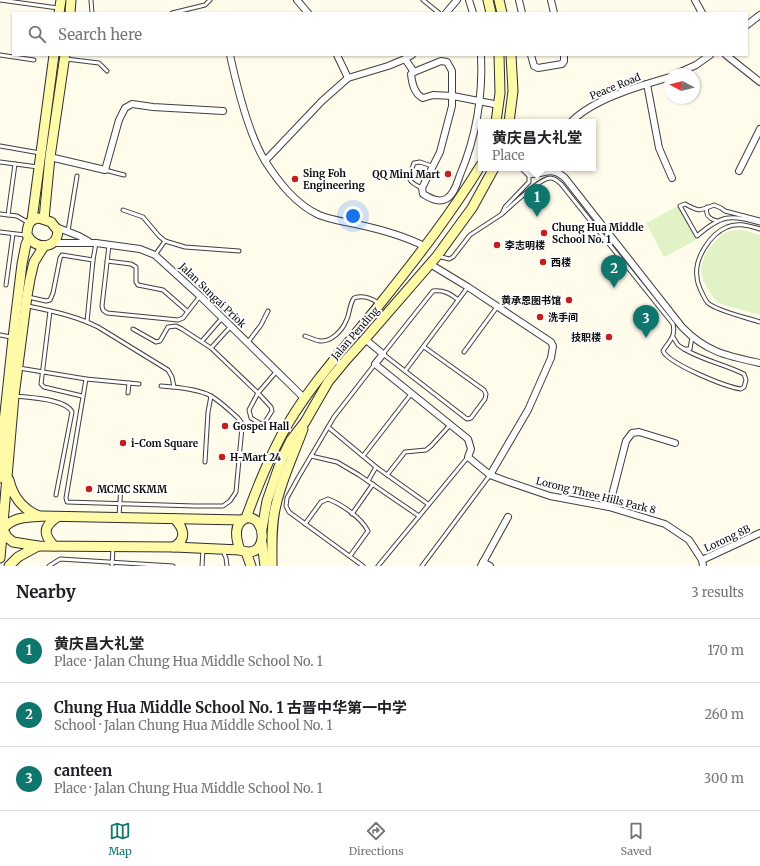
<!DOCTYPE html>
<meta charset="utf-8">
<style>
:root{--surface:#fff;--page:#f6f6f6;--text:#202124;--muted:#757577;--line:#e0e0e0;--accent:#0f766e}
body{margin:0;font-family:Merriweather,"Noto Sans SC",serif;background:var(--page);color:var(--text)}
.compass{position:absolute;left:664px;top:68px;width:36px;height:36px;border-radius:50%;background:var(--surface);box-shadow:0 1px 3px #0004;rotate:277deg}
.you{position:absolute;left:353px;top:216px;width:14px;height:14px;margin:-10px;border:3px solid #fff;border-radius:50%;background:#1a73e8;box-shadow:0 0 0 6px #1a73e833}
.badge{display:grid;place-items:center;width:26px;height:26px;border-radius:50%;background:var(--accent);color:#fff;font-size:13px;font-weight:700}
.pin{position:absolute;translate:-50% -33px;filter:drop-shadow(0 1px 2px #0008)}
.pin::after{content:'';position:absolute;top:21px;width:14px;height:12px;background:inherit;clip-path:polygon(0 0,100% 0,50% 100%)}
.popup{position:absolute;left:478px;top:119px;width:118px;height:52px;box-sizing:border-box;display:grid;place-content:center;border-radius:0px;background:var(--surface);filter:drop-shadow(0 1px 3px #0005);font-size:13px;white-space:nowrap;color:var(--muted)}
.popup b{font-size:15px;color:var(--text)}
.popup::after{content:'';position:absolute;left:50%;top:100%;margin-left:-8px;border:8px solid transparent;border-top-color:var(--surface)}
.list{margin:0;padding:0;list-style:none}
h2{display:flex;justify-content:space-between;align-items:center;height:52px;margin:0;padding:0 16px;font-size:17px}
h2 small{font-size:13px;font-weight:400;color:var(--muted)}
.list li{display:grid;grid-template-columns:26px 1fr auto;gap:12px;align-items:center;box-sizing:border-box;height:64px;padding:0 16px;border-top:1px solid var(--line)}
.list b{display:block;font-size:15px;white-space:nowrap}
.list p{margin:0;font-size:13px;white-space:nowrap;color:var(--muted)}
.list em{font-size:13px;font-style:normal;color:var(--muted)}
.icon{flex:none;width:22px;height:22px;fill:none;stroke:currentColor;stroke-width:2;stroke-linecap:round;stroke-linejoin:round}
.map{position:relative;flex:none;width:760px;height:566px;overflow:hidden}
.search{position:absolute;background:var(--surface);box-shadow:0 1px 3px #0004;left:12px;right:12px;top:12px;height:44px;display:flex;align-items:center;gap:10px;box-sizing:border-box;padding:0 14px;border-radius:0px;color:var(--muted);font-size:15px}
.sheet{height:244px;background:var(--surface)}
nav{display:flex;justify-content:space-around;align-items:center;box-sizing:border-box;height:56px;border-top:1px solid var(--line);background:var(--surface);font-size:11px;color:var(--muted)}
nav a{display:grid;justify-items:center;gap:2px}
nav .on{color:var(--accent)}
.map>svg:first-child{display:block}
</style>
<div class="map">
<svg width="760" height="566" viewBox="0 0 760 566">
<rect width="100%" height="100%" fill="#fffcec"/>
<!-- pitch -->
<g fill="#e0f2c6">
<polygon points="678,206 696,240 664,257 646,223"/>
<path d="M743,230l17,5v80l-42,-12c-7,-8 -17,-22 -17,-34 1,-13 16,-35 29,-38 4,-1 9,-1 13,-1z"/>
</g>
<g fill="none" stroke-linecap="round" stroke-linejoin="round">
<!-- lane casing -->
<g stroke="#3f3f3f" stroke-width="5">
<g id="lane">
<polyline points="0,0 58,8"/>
<polyline points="91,0 92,13"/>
<polyline points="423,0 439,13"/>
<polyline points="172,13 205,5 210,0"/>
<polyline points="0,55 34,60"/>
<polyline points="66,59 99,63 107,71"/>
<polyline points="0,146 40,153"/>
<polyline points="0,162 38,167"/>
<polyline points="105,170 124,175"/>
<path d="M422,188c-16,-7 -14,-9 -8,-25l6,-1 12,4"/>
<path d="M707,207c-2,9 3,12 10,14"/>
<polyline points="123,210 143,217 159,236 165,241 155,255"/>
<polyline points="0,214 17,216 29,223"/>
<path d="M502,214c9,-8 38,-36 48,-36 4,0 8,3 11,6l112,140c3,13 -4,17 -10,27 6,13 63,36 78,38l3,-2 2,-7 -2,-6c-20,-10 -42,-14 -60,-25h6l2,-12"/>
<polyline points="8,215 15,164"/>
<path d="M760,220l-35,-9 -4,-3 -7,-3c-15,6 -14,7 -29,-1l-5,2 17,30c24,-21 33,-22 63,-13"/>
<path d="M760,229c-11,-3 -23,-7 -33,-2 -17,7 -33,32 -30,50 0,6 3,12 6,18 1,2 3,6 5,8 9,8 40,15 52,19"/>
<polyline points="68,231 77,176"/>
<polyline points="0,232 25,235"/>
<polyline points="165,241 185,247 239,251"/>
<polyline points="109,245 102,306 103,310 107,313 178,320 183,318 200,296"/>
<polyline points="438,256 449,259 453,257 470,235 502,214 505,207 529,182 529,174"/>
<polyline points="107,261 131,264 136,267 136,282 138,285 163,290 187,311"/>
<polyline points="6,285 13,234"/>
<polyline points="28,297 46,301 50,300 53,293 60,258 62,255 93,260"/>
<path d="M28,306c24,5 48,10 70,21l70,43 4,7 2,10"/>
<polyline points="50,311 41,384 44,387 82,396"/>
<polyline points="87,322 93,260 96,243"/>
<polyline points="133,329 156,342 160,341 168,327 176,326 182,329 211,348 258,393 271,407 272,411 265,422 261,424 251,418 249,410 258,393 276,372"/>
<polyline points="0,335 11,337"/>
<path d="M305,336c5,2 10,4 15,5 11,1 22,-10 26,-20 4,-7 3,-16 8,-23 9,-3 16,-1 24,5"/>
<polyline points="673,337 678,345 684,349"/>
<polyline points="202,341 222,318"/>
<polyline points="248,342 261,325 268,311"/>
<path d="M424,347l60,43 2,4 -1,5 -14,19 -4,1 -84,-65 50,-63c11,-1 16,2 24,8"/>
<polyline points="211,348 231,326"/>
<polyline points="464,352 497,307"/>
<polyline points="19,368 86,379 139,384"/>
<polyline points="405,371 468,287"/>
<path d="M86,379l-20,119 1,4 128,4h28l7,-5 6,-9 6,-65 -1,-5 -3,-4c-8,-7 -17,-16 -27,-22 -12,-7 -35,-9 -50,-10"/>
<polyline points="128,393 129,383"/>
<path d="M15,396c14,1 51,3 57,16l-16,83"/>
<polyline points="328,427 376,467 428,504"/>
<polyline points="311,456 337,462 359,475 419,516"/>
<polyline points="363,456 411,394"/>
<polyline points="205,462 208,412 211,396"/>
<polyline points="387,475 405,452 426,450 431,446 450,425"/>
<polyline points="368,481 376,467"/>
<polyline points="352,514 373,484"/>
<polyline points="119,516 121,486"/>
<path d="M305,524l16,-22 7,-3c13,5 33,18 40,32l-18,25"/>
<polyline points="223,551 226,558 227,566"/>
<polyline points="49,566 60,559 173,566"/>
<polyline points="112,566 113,548"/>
<polyline points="202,566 203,549"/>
<polyline points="363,566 289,512 286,506 287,498 298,478 334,417 375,364"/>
<polyline points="378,566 468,457"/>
<polyline points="422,566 490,475"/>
</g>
</g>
<!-- street casing -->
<g stroke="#3f3f3f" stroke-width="8">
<g id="street">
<polyline points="297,0 308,13"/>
<polyline points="469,0 473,13"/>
<polyline points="519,0 522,13"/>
<polyline points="551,0 554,13"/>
<polyline points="695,0 702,13"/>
<polyline points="446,13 457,0"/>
<polyline points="747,25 760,15"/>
<path d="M230,55c7,32 18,78 35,106l57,-60 26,-23 40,-12 17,-7 7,-4"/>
<polyline points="337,55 348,78"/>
<polyline points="531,55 534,66 538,68 562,64 564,61 564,55"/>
<polyline points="726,55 760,82"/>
<path d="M405,59l9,13 27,-11 6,1 5,9v35l-12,46 -18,36 1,6c7,4 15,9 23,5 8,-4 11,-16 14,-24 16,-38 23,-78 21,-120"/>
<path d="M414,72l-3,2c1,9 3,20 12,24l10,-3 20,1 46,9"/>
<polyline points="676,74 696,65 710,55"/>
<polyline points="647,84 659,148 672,178"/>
<path d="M571,122c22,-23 68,-36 99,-45"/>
<polyline points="50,157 105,170 119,120 125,108 132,104 153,107 223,111"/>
<path d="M265,161c13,20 30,43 54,54 12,5 28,7 41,10 23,5 44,11 64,21"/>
<path d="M523,168l6,6c15,1 22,-9 36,4l117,149c24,25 45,29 78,36"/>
<polyline points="739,171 760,129"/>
<polyline points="56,227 79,236 88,241"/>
<polyline points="53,243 96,243 140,249 155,255 200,296 304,398"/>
<polyline points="430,264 468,287 551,342 553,346 551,358 528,410 490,475"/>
<polyline points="365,339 383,354 375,364 468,439 471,449 468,457 490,475 506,481 550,496 609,507 665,524 689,540 702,560 703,566"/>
<polyline points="609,507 626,441 632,433 639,432 675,443"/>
<polyline points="702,560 760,533"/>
<polyline points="483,562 490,566"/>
<polyline points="481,566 508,517"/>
</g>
</g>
<!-- secondary casing -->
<g stroke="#2e2e2e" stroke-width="11">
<g id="secondary">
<polyline points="488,0 491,13"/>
<polyline points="499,0 502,13"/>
<polyline points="59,13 61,0"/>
<polyline points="70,13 71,0"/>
<polyline points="496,122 500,93 499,55"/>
<polyline points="509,122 513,91 511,55"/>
<path d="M39,218l12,4 7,9c-1,19 -23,19 -31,4 0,-9 2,-16 12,-17z"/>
<polyline points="44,219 50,157 65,55"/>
<polyline points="32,220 54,55"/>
<polyline points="0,460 13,338 22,264 26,244 29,238"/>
<polyline points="0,478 1,454"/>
<path d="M9,480c4,17 13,29 30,36"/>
<path d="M246,518c12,-33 25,-66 43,-96 26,-43 60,-79 91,-118 36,-45 71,-90 101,-139"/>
<path d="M246,518c22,-3 23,44 -6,32 -4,-11 -7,-27 6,-32z"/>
<polyline points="2,528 7,537 13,542 38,546 174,547 240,550"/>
<polyline points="262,529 267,501 282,458 291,440 305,422 328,382 346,360 365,339 437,256 472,208 494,168"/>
<path d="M2,530c11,-14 24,-12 40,-14l200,4"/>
<polyline points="262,543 265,566"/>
<path d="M54,546c-11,-12 -11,-19 3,-29"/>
<path d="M174,547c13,-8 10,-18 1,-28"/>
<polyline points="246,552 251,566"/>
<polyline points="0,558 14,396 27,296 30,279 34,262 44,246"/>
<polyline points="9,566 18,557 38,546"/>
<path d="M272,566c0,-20 -1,-42 4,-61 6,-27 18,-51 27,-76"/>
</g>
</g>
<!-- lane -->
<use href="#lane" stroke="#fff" stroke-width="3"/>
<!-- street -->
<use href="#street" stroke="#fff" stroke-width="6"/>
<!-- secondary -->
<use href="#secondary" stroke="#fffaa7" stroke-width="9"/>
</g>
<!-- markers -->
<g fill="#c31e1d" stroke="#fff" stroke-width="1.5">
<circle cx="448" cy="174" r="4"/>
<circle cx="295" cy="179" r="4"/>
<circle cx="544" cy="233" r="4"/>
<circle cx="497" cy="245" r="4"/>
<circle cx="543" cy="262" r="4"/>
<circle cx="569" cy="300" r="4"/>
<circle cx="540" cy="317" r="4"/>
<circle cx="609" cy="337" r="4"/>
<circle cx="225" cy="426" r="4"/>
<circle cx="123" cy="443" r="4"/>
<circle cx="222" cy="457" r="4"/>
<circle cx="89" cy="489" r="4"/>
</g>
<g text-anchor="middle" stroke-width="4" stroke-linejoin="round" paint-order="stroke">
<!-- street labels -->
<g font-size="10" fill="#0c0c0c" stroke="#fff">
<text transform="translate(615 86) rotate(-22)" y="4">Peace Road</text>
<text transform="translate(213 295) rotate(44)" y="4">Jalan Sungai Priok</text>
<text transform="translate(355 333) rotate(-49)" y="4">Jalan Pending</text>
<text transform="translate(596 495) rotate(14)" y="4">Lorong Three Hills Park 8</text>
<text transform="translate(727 538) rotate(-25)" y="4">Lorong 8B</text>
</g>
<!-- poi labels -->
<g font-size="10" font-weight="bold" fill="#0c0c0c" stroke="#fff" text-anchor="start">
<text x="303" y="177">Sing Foh<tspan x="303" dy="12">Engineering</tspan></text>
<text x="440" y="178" text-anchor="end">QQ Mini Mart</text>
<text x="552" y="231">Chung Hua Middle<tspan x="552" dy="12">School No. 1</tspan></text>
<text x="505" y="249">李志明楼</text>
<text x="551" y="266">西楼</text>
<text x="561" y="304" text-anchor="end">黄承恩图书馆</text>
<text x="548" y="321">洗手间</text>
<text x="601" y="341" text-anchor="end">技职楼</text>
<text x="233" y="430">Gospel Hall</text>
<text x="131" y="447">i-Com Square</text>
<text x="230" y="461">H-Mart 24</text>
<text x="97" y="493">MCMC SKMM</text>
</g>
</g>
</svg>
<svg class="compass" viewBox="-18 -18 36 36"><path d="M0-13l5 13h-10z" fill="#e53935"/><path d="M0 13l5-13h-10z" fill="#757577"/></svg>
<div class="you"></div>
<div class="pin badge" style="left:537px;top:217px">1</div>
<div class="popup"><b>黄庆昌大礼堂</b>Place</div>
<div class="pin badge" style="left:614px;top:288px">2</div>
<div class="pin badge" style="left:646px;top:338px">3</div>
<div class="search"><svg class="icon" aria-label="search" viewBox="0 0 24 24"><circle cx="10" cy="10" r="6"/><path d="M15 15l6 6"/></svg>Search here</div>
</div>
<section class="sheet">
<h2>Nearby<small>3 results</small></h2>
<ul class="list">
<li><span class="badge">1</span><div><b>黄庆昌大礼堂</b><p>Place · Jalan Chung Hua Middle School No. 1</p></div><em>170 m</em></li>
<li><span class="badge">2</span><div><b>Chung Hua Middle School No. 1 古晋中华第一中学</b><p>School · Jalan Chung Hua Middle School No. 1</p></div><em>260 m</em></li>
<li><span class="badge">3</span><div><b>canteen</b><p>Place · Jalan Chung Hua Middle School No. 1</p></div><em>300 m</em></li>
</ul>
</section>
<nav>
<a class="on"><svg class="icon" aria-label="map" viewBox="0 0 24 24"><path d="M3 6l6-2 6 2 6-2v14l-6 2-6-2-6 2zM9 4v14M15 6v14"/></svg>Map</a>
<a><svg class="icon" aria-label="directions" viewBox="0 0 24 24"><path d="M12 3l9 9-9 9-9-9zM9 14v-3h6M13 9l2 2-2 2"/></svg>Directions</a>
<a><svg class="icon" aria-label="saved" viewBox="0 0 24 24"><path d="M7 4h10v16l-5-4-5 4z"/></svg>Saved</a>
</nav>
